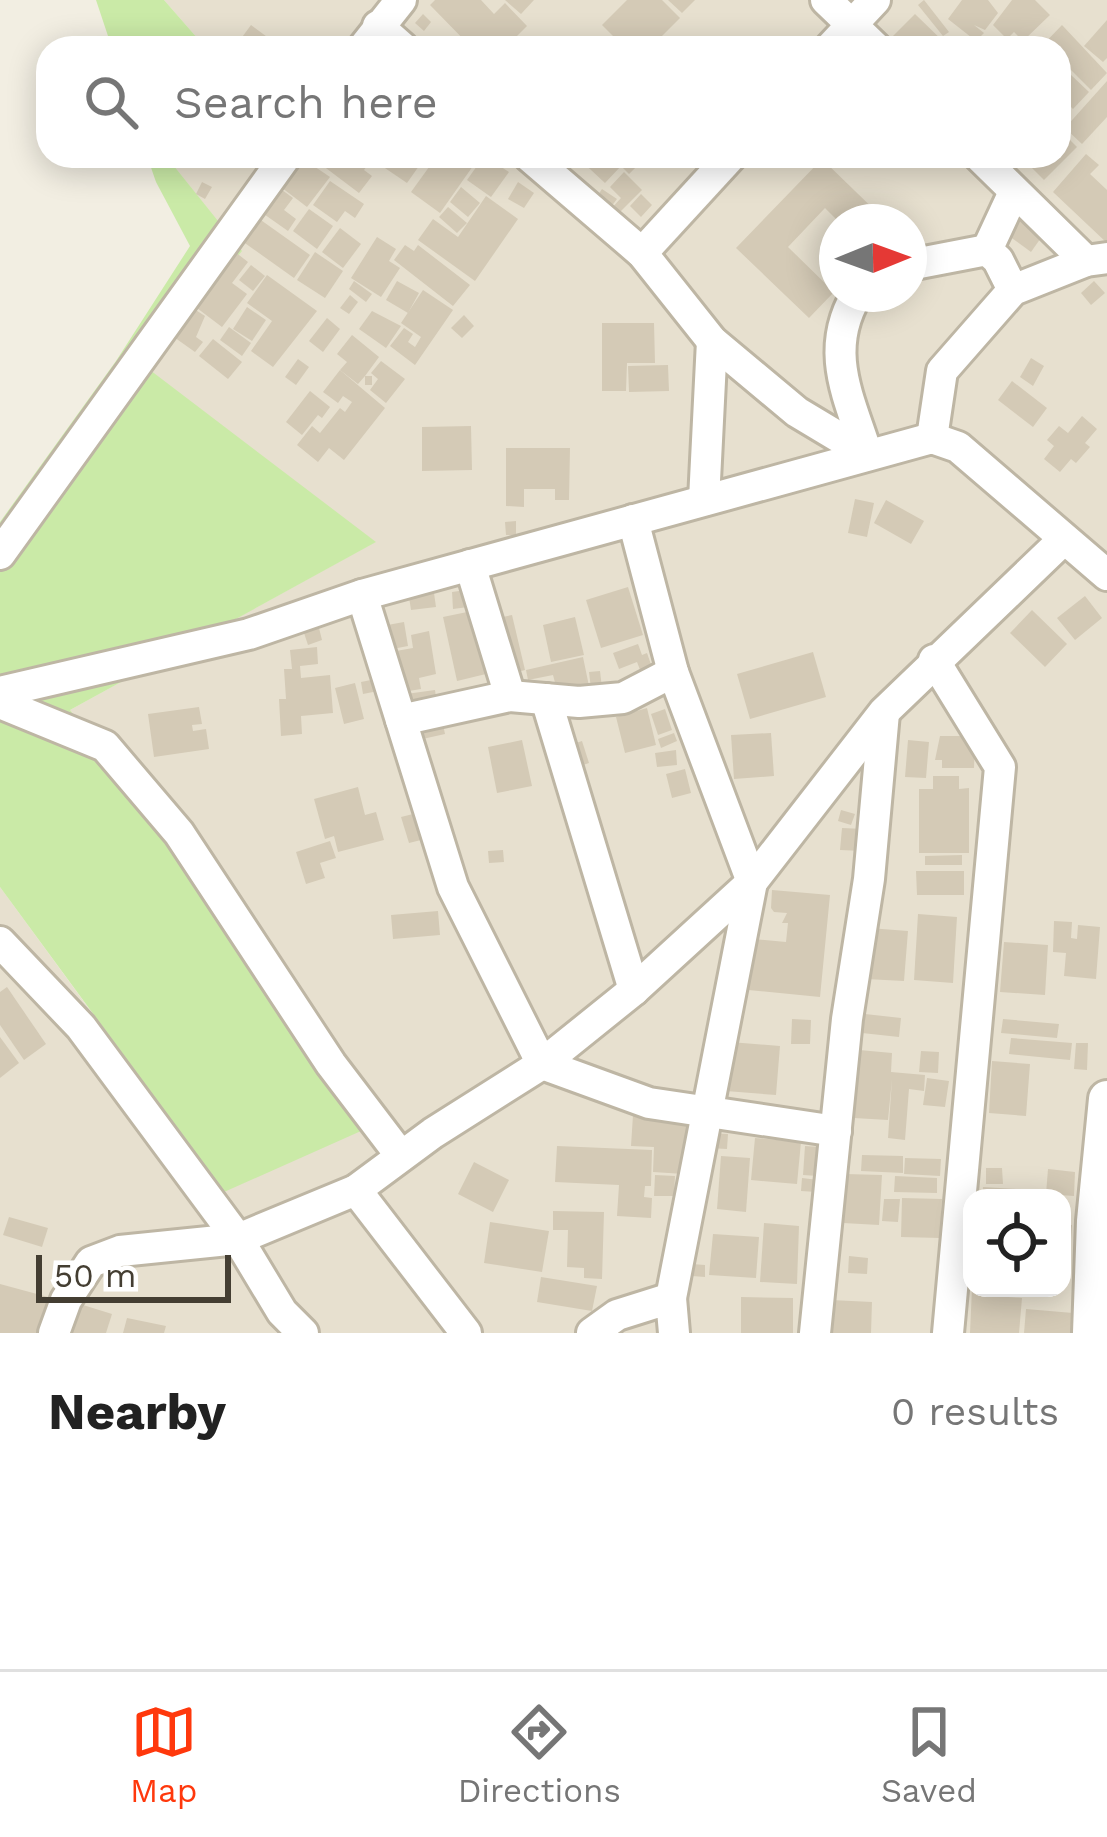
<!DOCTYPE html>
<style>
:root{--surface:#fff;--page:#f6f6f6;--text:#222;--muted:#767676;--line:#e0e0e0;--accent:#ff380c}
body{margin:0;font-family:"Work Sans",sans-serif;background:var(--page);color:var(--text)}
.controls{position:absolute;right:36px;bottom:36px;display:grid;overflow:hidden;border-radius:24px;box-shadow:0 6px 30px #0003}
.controls button{width:108px;height:108px;display:grid;place-items:center;padding:0;border:0;border-bottom:3px solid var(--line);background:var(--surface);color:var(--text);font:60px sans-serif}
.compass{position:absolute;left:819px;top:204px;width:108px;height:108px;border-radius:50%;background:var(--surface);box-shadow:0 6px 30px #0003;rotate:89deg}
.scale{position:absolute;left:36px;bottom:30px;width:195px;box-sizing:border-box;padding-left:12px;border:6px solid #443e32;border-top:0;font-size:33px;line-height:42px;white-space:nowrap;color:#443e32;-webkit-text-stroke:9px #fff;paint-order:stroke}
.list{margin:0;padding:0;list-style:none}
h2{display:flex;justify-content:space-between;align-items:center;height:156px;margin:0;padding:0 48px;font-size:51px}
h2 small{font-size:39px;font-weight:400;color:var(--muted)}
.icon{flex:none;width:66px;height:66px;fill:none;stroke:currentColor;stroke-width:2;stroke-linecap:round;stroke-linejoin:round}
.map{position:relative;flex:none;width:1107px;height:1333px;overflow:hidden}
.search{position:absolute;background:var(--surface);box-shadow:0 6px 30px #0003;left:36px;right:36px;top:36px;height:132px;display:flex;align-items:center;gap:30px;box-sizing:border-box;padding:0 42px;border-radius:36px;color:var(--muted);font-size:45px}
.sheet{height:336px;background:var(--surface)}
nav{display:flex;justify-content:space-around;align-items:center;box-sizing:border-box;height:168px;border-top:3px solid var(--line);background:var(--surface);font-size:33px;color:var(--muted)}
nav a{display:grid;justify-items:center;gap:6px}
nav .on{color:var(--accent)}
.map>svg:first-child{display:block}
</style>
<div class="map">
<svg width="1107" height="1333" viewBox="0 0 1107 1333">
<rect width="100%" height="100%" fill="#f2eee2"/>
<!-- residential -->
<path fill="#e7e0cf" fill-rule="evenodd" d="M164,0h943v1287l-4,46h-1103v-446l223,305 -153,-482 305,-168 -230,-175 96,-116 -75,-95h893v-108h-853zM837,222h72v72h-72zM972,1198h90v90h-90z"/>
<!-- green -->
<g fill="#caeaa7">
<polygon points="96,0 164,0 206,48 112,48"/>
<polygon points="147,156 166,156 242,251 146,367 376,542 70,710 370,1127 224,1192 0,887 0,522 116,361 190,246 156,182"/>
</g>
<!-- building -->
<g fill="#d4cab6">
<polygon points="435,0 481,0 494,14 505,3 527,26 505,48 472,48 430,5"/>
<polygon points="505,0 534,0 521,14"/>
<polygon points="627,0 662,0 680,18 650,48 625,48 602,25"/>
<polygon points="668,0 695,0 682,13"/>
<polygon points="924,0 949,32 943,36 918,5"/>
<polygon points="962,0 988,0 998,13 985,30 974,25 984,33 976,41 948,19"/>
<polygon points="1012,0 1035,0 1050,15 1023,41 1014,32 1007,39 993,25"/>
<polygon points="423,14 431,22 424,31 415,23"/>
<polygon points="915,14 950,48 897,48 889,40"/>
<polygon points="1107,20 1107,58 1103,62 1084,46"/>
<polygon points="251,25 278,45 276,48 234,48"/>
<polygon points="1062,25 1107,73 1091,90 1064,63 1059,67 1059,48 1040,48"/>
<polygon points="1071,75 1089,92 1073,109 1059,95 1059,88"/>
<polygon points="1107,81 1107,117 1082,144 1065,128"/>
<polygon points="1059,129 1077,147 1044,180 1025,161 1029,156 1059,156"/>
<polygon points="1086,154 1099,165 1090,174 1107,190 1107,243 1053,192"/>
<polygon points="299,156 330,177 307,207 277,184"/>
<polygon points="310,156 374,156 364,170 372,176 359,193"/>
<polygon points="385,156 426,156 407,183 379,164"/>
<polygon points="437,156 480,156 440,213 411,192"/>
<polygon points="484,156 509,172 491,197 467,180"/>
<polygon points="576,156 632,156 640,163 629,174 621,166 605,183"/>
<polygon points="822,159 887,222 839,222 825,208 788,247 834,292 809,318 736,248"/>
<polygon points="624,172 642,190 617,215 611,209 621,198 610,187"/>
<polygon points="330,181 364,204 355,218 345,211 337,222 313,205"/>
<polygon points="202,182 212,187 205,199 196,194"/>
<polygon points="518,182 534,193 524,208 508,199"/>
<polygon points="278,187 293,198 284,210 296,219 288,231 261,212"/>
<polygon points="461,187 480,203 468,217 450,202"/>
<polygon points="602,189 617,199 608,211 594,201"/>
<polygon points="641,194 652,205 641,217 630,206"/>
<polygon points="486,196 518,219 475,281 418,240 433,219 458,237"/>
<polygon points="448,207 467,223 457,233 439,217"/>
<polygon points="309,209 333,226 317,249 293,231"/>
<polygon points="258,218 310,255 294,278 242,241"/>
<polygon points="1021,219 1043,235 1031,252 1009,236"/>
<polygon points="340,228 361,244 343,268 322,252"/>
<polygon points="377,237 396,249 389,261 400,268 381,297 351,278"/>
<polygon points="405,245 414,251 418,245 470,285 453,306 394,260"/>
<polygon points="230,248 248,262 232,283 247,294 222,327 189,302"/>
<polygon points="315,252 343,271 325,298 297,280"/>
<polygon points="251,265 265,276 253,291 239,280"/>
<polygon points="267,275 317,311 273,367 251,351 272,321 247,303"/>
<polygon points="354,281 372,294 366,302 349,289"/>
<polygon points="397,281 419,293 408,313 386,300"/>
<polygon points="1094,281 1105,293 1091,305 1081,293"/>
<polygon points="423,290 453,310 415,365 390,346 404,328 413,334 408,342 415,347 421,337 401,323"/>
<polygon points="350,295 358,302 349,314 340,308"/>
<polygon points="191,307 205,316 196,337 203,342 195,352 171,335"/>
<polygon points="247,307 266,320 252,341 233,329"/>
<polygon points="372,311 401,326 386,348 359,329"/>
<polygon points="464,315 474,326 462,338 451,328"/>
<polygon points="327,318 340,329 323,352 309,341"/>
<polygon points="602,323 654,323 655,363 627,363 626,391 602,391"/>
<polygon points="229,327 251,343 242,356 220,340"/>
<polygon points="352,335 379,357 365,376 372,376 372,385 365,385 365,376 358,384 340,370 347,362 337,354"/>
<polygon points="213,339 242,362 228,379 199,356"/>
<polygon points="1031,358 1044,366 1033,386 1020,377"/>
<polygon points="298,359 309,367 296,385 285,377"/>
<polygon points="381,361 405,379 386,403 370,390 378,379 371,373"/>
<polygon points="668,365 669,391 629,392 628,366"/>
<polygon points="340,370 385,408 344,460 329,448 318,462 297,445 312,426 320,433 340,408 345,412 352,402 343,396 338,403 323,392"/>
<polygon points="1012,381 1047,408 1033,427 998,400"/>
<polygon points="310,391 330,407 322,418 318,415 302,435 286,422"/>
<polygon points="1082,416 1097,429 1085,443 1090,447 1076,463 1071,459 1060,472 1044,459 1054,446 1047,440 1059,426 1068,433"/>
<polygon points="471,426 472,470 422,471 422,427"/>
<polygon points="506,448 570,448 569,500 555,500 555,489 524,489 524,507 506,506"/>
<polygon points="855,499 874,503 867,537 848,533"/>
<polygon points="886,500 924,521 911,544 874,523"/>
<polygon points="516,521 516,535 506,535 505,522"/>
<polygon points="628,587 643,635 601,648 586,600"/>
<polygon points="466,590 468,607 453,609 452,592"/>
<polygon points="434,593 436,607 411,610 409,597"/>
<polygon points="1085,596 1102,618 1075,640 1057,618"/>
<polygon points="1032,610 1067,644 1045,667 1010,633"/>
<polygon points="472,611 486,674 457,681 443,617"/>
<polygon points="512,615 525,670 506,675 493,619"/>
<polygon points="575,617 584,655 551,662 543,625"/>
<polygon points="404,622 408,646 387,650 382,626"/>
<polygon points="319,628 322,640 308,645 304,633"/>
<polygon points="429,631 436,674 419,678 421,689 403,692 396,651 413,648 411,635"/>
<polygon points="638,644 642,655 647,653 655,676 644,680 637,662 619,669 613,653"/>
<polygon points="317,647 318,664 300,666 301,678 330,675 333,713 301,716 302,734 281,736 279,699 286,699 284,669 292,669 290,650"/>
<polygon points="813,652 826,697 750,719 737,674"/>
<polygon points="583,657 590,691 559,698 553,675 528,680 526,670"/>
<polygon points="600,671 602,688 591,689 589,672"/>
<polygon points="376,679 378,691 363,694 361,682"/>
<polygon points="355,683 364,719 344,724 335,688"/>
<polygon points="435,690 437,703 408,707 406,694"/>
<polygon points="199,707 202,724 192,725 193,731 206,729 209,749 154,757 148,714"/>
<polygon points="647,708 656,745 625,753 616,717"/>
<polygon points="665,709 672,730 658,735 651,714"/>
<polygon points="441,715 445,734 418,740 414,721"/>
<polygon points="674,733 677,741 661,748 658,739"/>
<polygon points="771,733 774,776 734,779 731,735"/>
<polygon points="940,736 975,736 974,768 942,768 942,760 935,760"/>
<polygon points="522,740 532,786 497,793 488,747"/>
<polygon points="908,740 929,742 926,778 905,777"/>
<polygon points="582,741 589,763 574,768 567,746"/>
<polygon points="676,750 677,765 657,767 655,753"/>
<polygon points="685,769 691,793 672,798 666,774"/>
<polygon points="933,776 959,776 959,789 969,788 969,853 919,853 919,789 933,789"/>
<polygon points="358,787 365,815 376,812 384,840 338,852 334,836 325,839 314,799"/>
<polygon points="841,810 855,814 851,825 838,821"/>
<polygon points="413,814 421,840 409,843 401,817"/>
<polygon points="842,828 864,829 863,851 840,850"/>
<polygon points="330,841 336,858 320,863 325,878 306,884 296,852"/>
<polygon points="503,850 504,862 489,863 488,851"/>
<polygon points="962,855 962,865 925,865 925,856"/>
<polygon points="916,871 964,871 964,895 917,895"/>
<polygon points="772,890 830,895 820,997 738,989 743,938 786,942 788,923 782,923 787,913 774,912 771,908"/>
<polygon points="438,911 440,935 393,939 391,915"/>
<polygon points="918,914 957,917 953,983 914,980"/>
<polygon points="1054,921 1072,922 1071,938 1077,939 1078,925 1100,927 1096,979 1064,976 1066,953 1053,952"/>
<polygon points="869,928 908,931 904,981 866,979"/>
<polygon points="1004,942 1048,945 1045,995 1000,992"/>
<polygon points="7,987 46,1044 24,1060 0,1025 0,992"/>
<polygon points="865,1014 901,1018 899,1037 862,1033"/>
<polygon points="792,1019 811,1020 810,1044 791,1044"/>
<polygon points="1003,1019 1059,1024 1057,1038 1001,1033"/>
<polygon points="0,1037 19,1063 0,1078"/>
<polygon points="1011,1038 1072,1043 1070,1060 1009,1054"/>
<polygon points="730,1042 780,1046 776,1095 726,1091"/>
<polygon points="1076,1043 1088,1043 1087,1070 1074,1069"/>
<polygon points="859,1050 892,1053 891,1072 925,1075 924,1091 909,1089 905,1140 888,1138 892,1079 888,1120 854,1118"/>
<polygon points="921,1051 939,1052 938,1073 919,1072"/>
<polygon points="992,1061 1030,1064 1026,1116 989,1113"/>
<polygon points="927,1078 949,1081 945,1107 923,1105"/>
<polygon points="633,1115 688,1119 684,1174 653,1172 654,1147 631,1146"/>
<polygon points="709,1133 728,1134 727,1149 708,1148"/>
<polygon points="755,1138 801,1142 797,1184 751,1180"/>
<polygon points="557,1146 652,1150 651,1186 645,1186 644,1197 652,1198 651,1218 617,1216 619,1185 555,1182"/>
<polygon points="805,1146 820,1147 818,1176 803,1175"/>
<polygon points="862,1155 903,1156 903,1173 861,1171"/>
<polygon points="721,1156 750,1158 746,1212 717,1209"/>
<polygon points="905,1158 941,1159 940,1176 904,1174"/>
<polygon points="474,1162 509,1180 493,1212 458,1194"/>
<polygon points="986,1168 1002,1168 1003,1184 986,1184"/>
<polygon points="1048,1169 1075,1172 1074,1196 1046,1194"/>
<polygon points="845,1174 882,1175 879,1225 843,1223"/>
<polygon points="655,1175 675,1176 674,1196 654,1196"/>
<polygon points="895,1176 937,1178 937,1193 894,1192"/>
<polygon points="802,1178 818,1180 817,1192 801,1191"/>
<polygon points="983,1187 1016,1189 1016,1198 982,1198"/>
<polygon points="902,1198 942,1199 940,1238 901,1237"/>
<polygon points="884,1199 900,1199 898,1222 882,1221"/>
<polygon points="553,1211 604,1212 602,1279 584,1278 584,1268 567,1267 568,1230 553,1230"/>
<polygon points="9,1217 48,1228 42,1247 3,1235"/>
<polygon points="490,1222 549,1231 542,1272 484,1263"/>
<polygon points="764,1223 799,1226 797,1284 760,1282"/>
<polygon points="1062,1224 1072,1225 1068,1279 1062,1279"/>
<polygon points="713,1234 759,1237 756,1278 709,1275"/>
<polygon points="849,1256 868,1258 867,1274 848,1273"/>
<polygon points="692,1264 705,1265 705,1277 692,1276"/>
<polygon points="541,1277 597,1286 592,1311 537,1302"/>
<polygon points="0,1284 48,1297 38,1333 0,1333"/>
<polygon points="972,1288 996,1288 995,1296 1022,1298 1019,1333 970,1333"/>
<polygon points="741,1297 793,1298 793,1333 741,1333"/>
<polygon points="67,1300 112,1314 106,1333 56,1333"/>
<polygon points="831,1300 872,1302 871,1333 829,1333"/>
<polygon points="1026,1309 1073,1313 1071,1333 1024,1333"/>
<polygon points="127,1318 166,1326 164,1333 123,1333"/>
</g>
<g fill="none" stroke-linecap="round" stroke-linejoin="round">
<!-- minor casing -->
<g stroke="#beb6a4" stroke-width="36">
<g id="minor">
<polyline points="826,0 876,48"/>
<polyline points="378,26 403,48"/>
<polyline points="363,48 401,0"/>
<polyline points="830,48 875,0"/>
<polyline points="529,156 642,253 712,341 797,412 867,454"/>
<polyline points="979,156 1086,261"/>
<polyline points="987,250 1014,192"/>
<polyline points="642,253 731,156"/>
<polyline points="909,265 987,250 998,260 1013,290"/>
<path d="M857,294c-34,57 -8,103 10,160"/>
<polyline points="932,438 942,371 1013,290 1086,261 1107,258"/>
<polyline points="704,500 712,341"/>
<polyline points="633,520 673,672 752,882 671,1298"/>
<polyline points="0,554 286,156"/>
<polyline points="470,565 510,696"/>
<polyline points="362,595 453,887 542,1064 649,1103 836,1131"/>
<polyline points="934,660 1000,767 948,1333"/>
<polyline points="0,692 249,634 362,595 932,438 958,447 1107,575"/>
<polyline points="546,699 634,990"/>
<polyline points="0,703 105,746 179,833 331,1064 401,1156"/>
<polyline points="401,720 510,696 579,702 623,698 673,672"/>
<polyline points="0,942 81,1027 238,1239 282,1312 303,1333"/>
<polyline points="356,1190 466,1333"/>
<polyline points="54,1333 66,1300 91,1262 120,1251 238,1239 356,1190 433,1133 542,1064 634,990 752,882 884,712 1063,540"/>
<polyline points="592,1333 617,1315 671,1298 674,1333"/>
<polyline points="815,1333 847,1019 869,879 884,713"/>
</g>
</g>
<!-- tertiary casing -->
<g stroke="#beb6a4" stroke-width="42">
<polyline id="tertiary" points="1091,1333 1095,1221 1107,1099"/>
</g>
<!-- minor -->
<use href="#minor" stroke="#fff" stroke-width="30"/>
<!-- tertiary -->
<use href="#tertiary" stroke="#fff" stroke-width="36"/>
</g>
</svg>
<div class="controls">
<button><svg class="icon" aria-label="locate" viewBox="0 0 24 24"><circle cx="12" cy="12" r="6"/><path d="M12 2v4M12 18v4M2 12h4M18 12h4"/></svg></button>
</div>
<svg class="compass" viewBox="-18 -18 36 36"><path d="M0-13l5 13h-10z" fill="#e53935"/><path d="M0 13l5-13h-10z" fill="#767676"/></svg>
<div class="scale">50 m</div>
<div class="search"><svg class="icon" aria-label="search" viewBox="0 0 24 24"><circle cx="10" cy="10" r="6"/><path d="M15 15l6 6"/></svg>Search here</div>
</div>
<section class="sheet">
<h2>Nearby<small>0 results</small></h2>
<ul class="list">
</ul>
</section>
<nav>
<a class="on"><svg class="icon" aria-label="map" viewBox="0 0 24 24"><path d="M3 6l6-2 6 2 6-2v14l-6 2-6-2-6 2zM9 4v14M15 6v14"/></svg>Map</a>
<a><svg class="icon" aria-label="directions" viewBox="0 0 24 24"><path d="M12 3l9 9-9 9-9-9zM9 14v-3h6M13 9l2 2-2 2"/></svg>Directions</a>
<a><svg class="icon" aria-label="saved" viewBox="0 0 24 24"><path d="M7 4h10v16l-5-4-5 4z"/></svg>Saved</a>
</nav>
